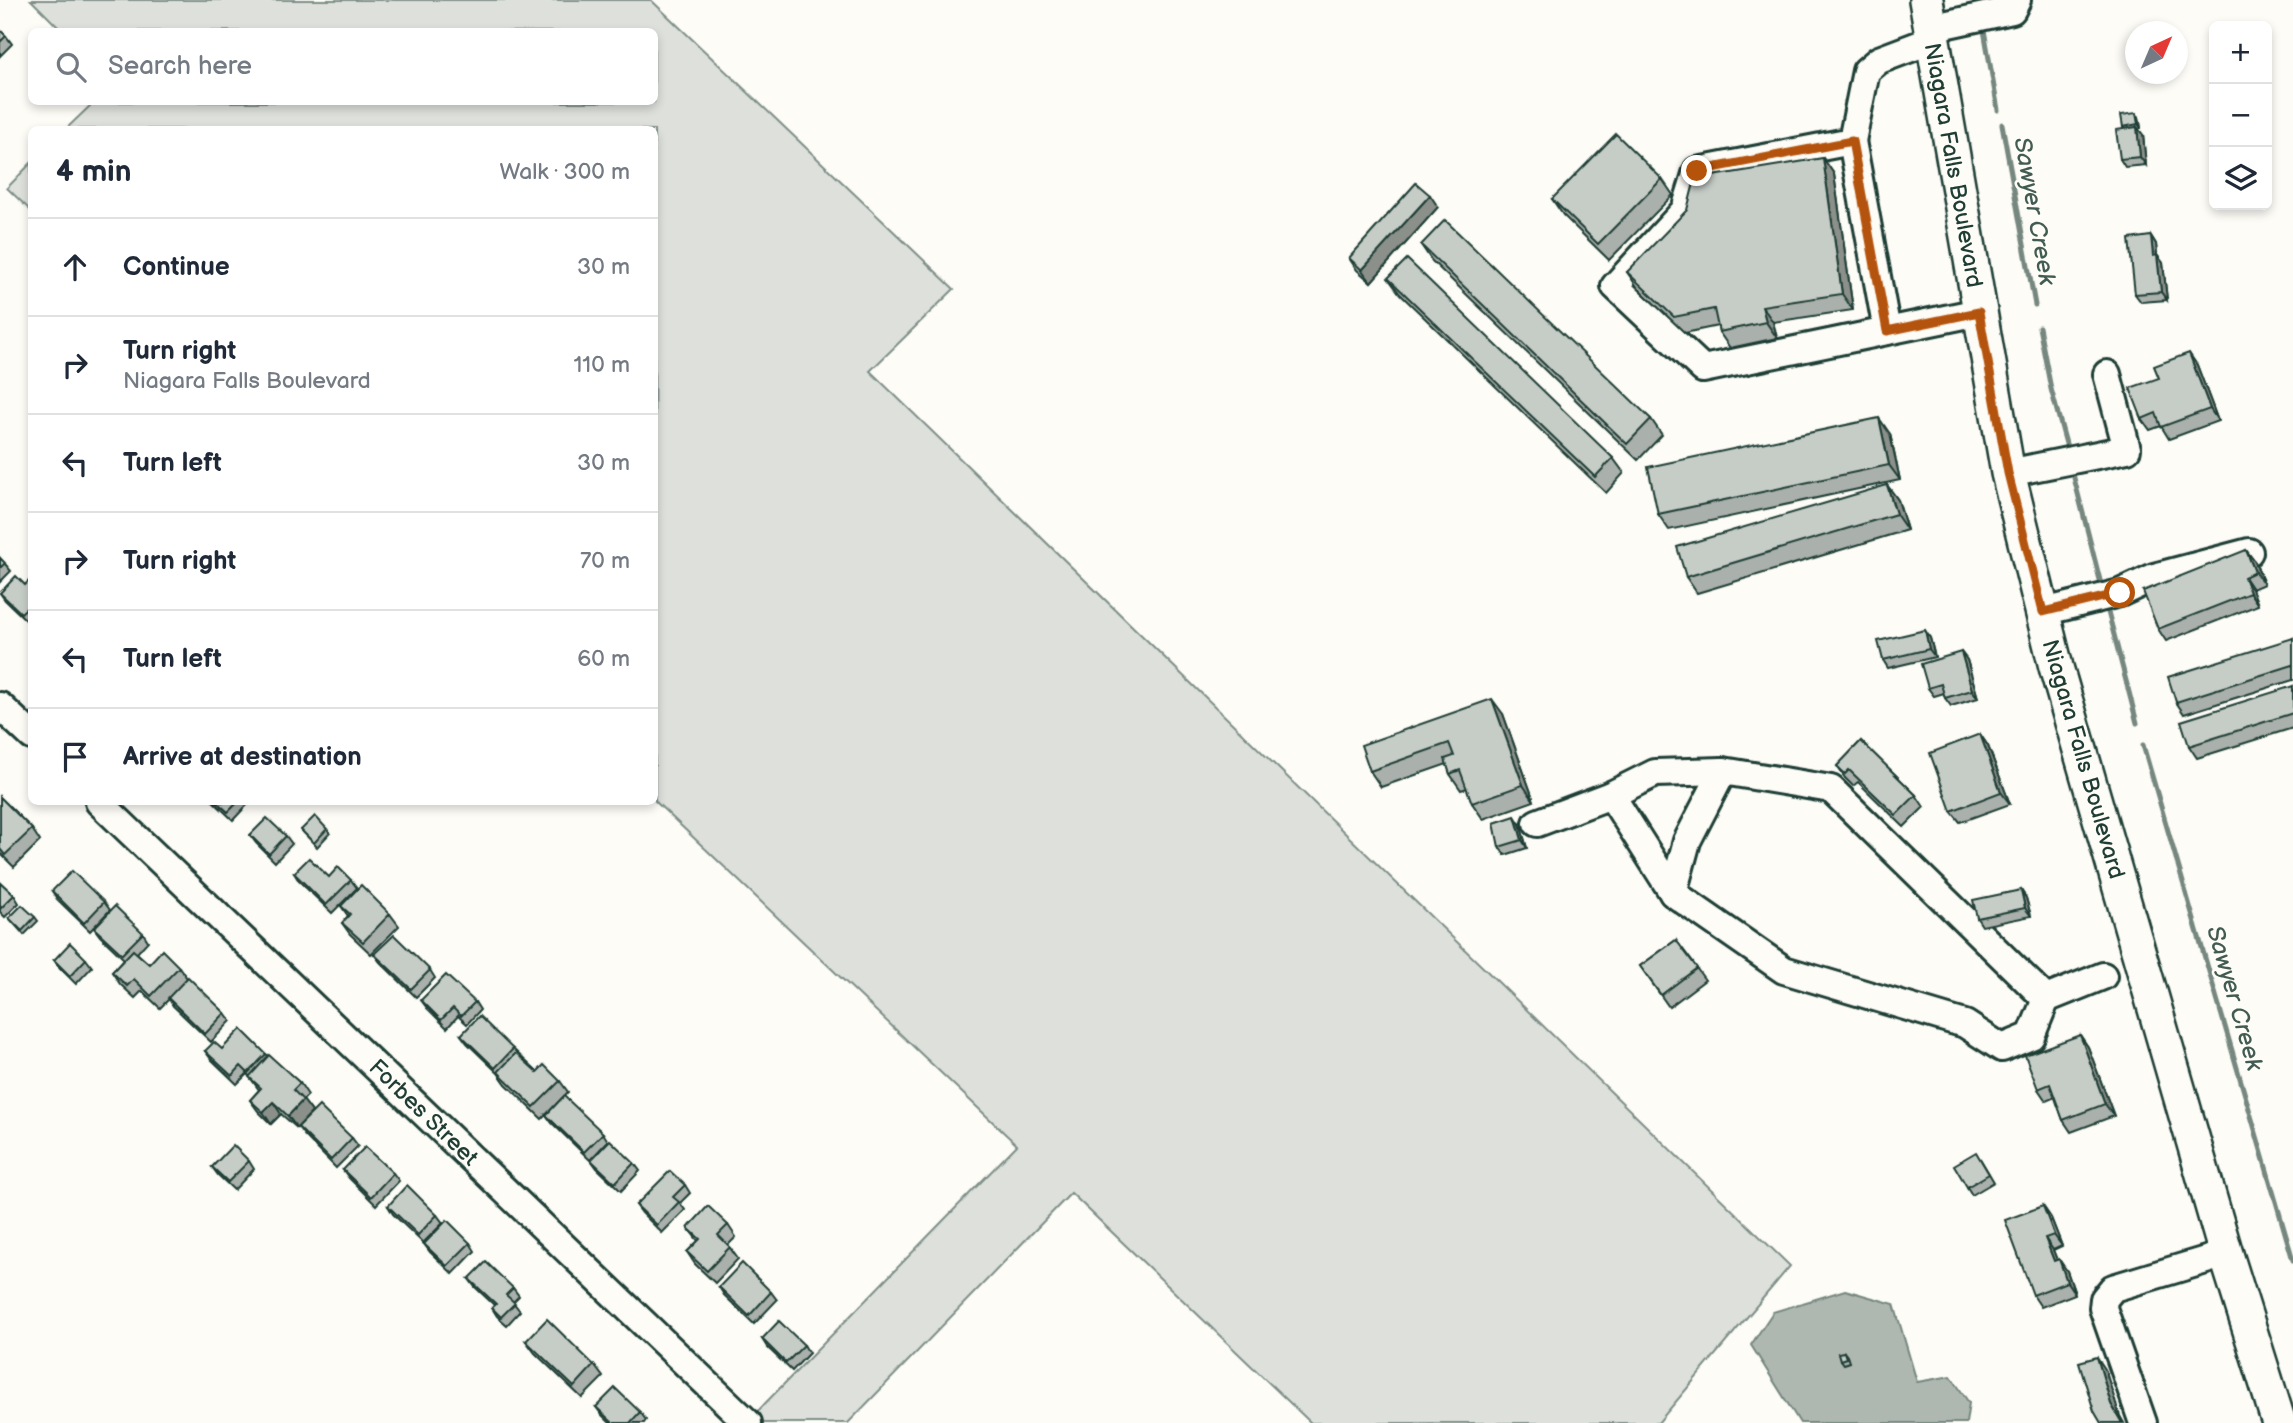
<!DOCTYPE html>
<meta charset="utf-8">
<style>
:root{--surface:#fff;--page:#f2f2f3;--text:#1f2937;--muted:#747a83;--line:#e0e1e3}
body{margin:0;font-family:"Balsamiq Sans",sans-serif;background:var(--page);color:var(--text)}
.controls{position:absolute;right:21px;top:21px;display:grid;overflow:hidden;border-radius:10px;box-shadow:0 4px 10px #0003}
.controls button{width:63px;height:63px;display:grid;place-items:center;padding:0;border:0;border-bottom:2px solid var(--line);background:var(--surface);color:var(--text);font:35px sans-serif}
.compass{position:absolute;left:2125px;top:21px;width:63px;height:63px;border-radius:50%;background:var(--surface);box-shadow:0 4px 10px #0003;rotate:44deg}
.stop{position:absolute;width:21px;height:21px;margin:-16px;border:5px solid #b45309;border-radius:50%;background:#fff}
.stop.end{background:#b45309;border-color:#fff;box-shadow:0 2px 7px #0008}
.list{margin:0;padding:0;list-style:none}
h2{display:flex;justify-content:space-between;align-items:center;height:91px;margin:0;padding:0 28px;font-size:30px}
h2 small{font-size:23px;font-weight:400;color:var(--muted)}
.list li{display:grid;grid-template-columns:46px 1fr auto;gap:21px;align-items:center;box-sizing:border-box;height:98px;padding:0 28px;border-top:2px solid var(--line)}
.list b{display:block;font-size:26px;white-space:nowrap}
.list p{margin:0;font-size:23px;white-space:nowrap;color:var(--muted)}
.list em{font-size:23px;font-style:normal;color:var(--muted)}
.icon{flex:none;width:38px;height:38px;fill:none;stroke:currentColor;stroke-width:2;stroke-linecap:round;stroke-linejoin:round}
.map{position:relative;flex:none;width:2293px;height:1423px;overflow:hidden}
.search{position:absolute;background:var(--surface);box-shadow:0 4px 10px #0003;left:28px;top:28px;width:630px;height:77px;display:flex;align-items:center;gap:18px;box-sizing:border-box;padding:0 24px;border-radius:10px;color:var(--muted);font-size:26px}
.panel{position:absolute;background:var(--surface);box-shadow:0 4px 10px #0003;left:28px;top:126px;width:630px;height:679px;border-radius:10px}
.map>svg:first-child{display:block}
</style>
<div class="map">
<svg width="2293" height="1423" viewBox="0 0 2293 1423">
<rect width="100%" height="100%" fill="#fdfcf7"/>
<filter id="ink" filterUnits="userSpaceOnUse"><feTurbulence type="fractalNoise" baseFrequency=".0143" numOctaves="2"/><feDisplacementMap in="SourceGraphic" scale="14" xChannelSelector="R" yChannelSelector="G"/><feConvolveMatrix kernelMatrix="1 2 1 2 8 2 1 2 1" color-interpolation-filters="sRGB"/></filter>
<g filter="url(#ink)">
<!-- green -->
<g fill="#dde0db" stroke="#7e8e88" stroke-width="2">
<polygon points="31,0 651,0 954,289 870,371 1790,1266 1658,1423 1311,1423 1071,1193 848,1423 746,1423 1017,1145 655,801 654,130 66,129 94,102 654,102 654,32 62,31"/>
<polygon points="31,163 31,211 7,188"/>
</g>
<!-- water -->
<polygon fill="#aeb8b1" stroke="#75877f" stroke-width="2" points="1845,1290 1894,1304 1917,1382 1951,1376 1969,1403 1966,1423 1800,1423 1751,1345 1773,1312"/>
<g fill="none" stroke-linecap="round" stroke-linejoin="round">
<!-- stream -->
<g stroke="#75877f" stroke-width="5">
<polyline points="1984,30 1998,110"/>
<polyline points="2002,124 2035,305"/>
<polyline points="2039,327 2051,389 2068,451"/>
<polyline points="2073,474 2102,588"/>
<polyline points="2107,608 2137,723"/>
<polyline points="2143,745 2293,1260"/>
</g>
<!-- minor casing -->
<g stroke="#1f3d34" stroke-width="32">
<g id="minor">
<polyline points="1930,28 2012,10 2017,0"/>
<polyline points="1932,40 1879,60 1866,71 1852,141 1697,171 1685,210 1615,286 1703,369 1979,312"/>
<polyline points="1852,141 1887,331"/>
<polyline points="2008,473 2127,449 2107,374"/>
<polyline points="2043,612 2120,593 2154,577 2249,552"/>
<polyline points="0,706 32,736"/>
<polyline points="1611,795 1655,773 1723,771 1831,789 2046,999"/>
<polyline points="99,802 748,1423"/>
<polyline points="1537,823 1611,795 1673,893 1784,970 1965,1024 2002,1048 2031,1036 2046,999 2103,976"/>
<polyline points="1673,893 1687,841 1723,771"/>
<polyline points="2143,1423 2103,1308 2104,1299 2113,1288 2226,1254"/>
</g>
</g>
<!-- major casing -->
<g stroke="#1f3d34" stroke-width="38">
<polyline id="major" points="1926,0 2008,473 2056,667 2226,1254 2279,1423"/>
</g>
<!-- minor -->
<use href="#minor" stroke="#fdfcf7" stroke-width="26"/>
<!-- major -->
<use href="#major" stroke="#fdfcf7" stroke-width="33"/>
</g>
<!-- wall -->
<g fill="#aab0ab" stroke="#1f3d34" stroke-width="2">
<polygon points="0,30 6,36 12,44 0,56"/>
<polygon points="2139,117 2141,128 2138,129 2143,135 2146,165 2125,167 2120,159 2124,129 2123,127"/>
<polygon points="1823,158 1834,174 1853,310 1773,322 1777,338 1730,348 1719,332 1718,326 1685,333 1638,288 1627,272"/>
<polygon points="1662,179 1673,195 1609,260 1563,215 1552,199"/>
<polygon points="1438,207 1371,282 1357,270 1349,258"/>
<polygon points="2151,236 2156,244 2157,255 2163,263 2167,300 2141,302 2135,294"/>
<polygon points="1421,245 1651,419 1662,435 1638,460 1432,261"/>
<polygon points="1388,278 1613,458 1624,473 1606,493 1400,294"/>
<polygon points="2197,365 2218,421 2169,439 2161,426 2150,430 2142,419"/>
<polygon points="1890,434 1900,480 1669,530 1658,514"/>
<polygon points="1887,485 1898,500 1907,530 1697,593 1686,577"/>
<polygon points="2246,550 2255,562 2264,584 2252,589 2258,605 2166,641 2158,629"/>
<polygon points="0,558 11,571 0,582"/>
<polygon points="32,578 32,616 27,621 5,600 0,593 25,585"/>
<polygon points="1930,638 1935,657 1888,668 1883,660"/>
<polygon points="2293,638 2293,680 2184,714 2176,702"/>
<polygon points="1961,652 1967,660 1978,698 1951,706 1945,698 1944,693 1934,696 1928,688"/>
<polygon points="2293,686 2293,728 2197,758 2189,746"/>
<polygon points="1503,714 1534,801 1483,819 1472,803 1467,788 1461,790 1450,774 1447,764 1381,787 1370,771"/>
<polygon points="1980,734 1988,746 2010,804 1960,822 1951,811"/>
<polygon points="1861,741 1916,795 1924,807 1904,827 1858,782 1853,786 1845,778 1837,766"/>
<polygon points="0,797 32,829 40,841 14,867 0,853"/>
<polygon points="214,802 250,802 233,820"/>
<polygon points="1520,824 1527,848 1505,855 1499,847"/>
<polygon points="327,829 330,833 317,847 301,830"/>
<polygon points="250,835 286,836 292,844 275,862 256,843"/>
<polygon points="294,873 351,880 357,888 332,913 299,881"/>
<polygon points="0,882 14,895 19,903 5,917 0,912"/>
<polygon points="2021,890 2026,898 2031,916 1982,926 1977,918"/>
<polygon points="52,891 104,902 110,910 90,931 57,899"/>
<polygon points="341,906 390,914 399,926 371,954 350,934 342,923 348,916"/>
<polygon points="35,917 38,921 24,935 9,918"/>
<polygon points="94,928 143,933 148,941 137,953 149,964 179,967 187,978 225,1013 231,1021 211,1042 173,1006 169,999 160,1008 142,991 135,998 120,984 112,972 124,959 100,936"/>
<polygon points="1676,940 1705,980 1669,1007 1640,966"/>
<polygon points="374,954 430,970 435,978 416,997 380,962"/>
<polygon points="86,959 92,967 76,984 60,968 54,960"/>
<polygon points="421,1000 475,1002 480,1010 467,1024 458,1016 447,1028 427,1008"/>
<polygon points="461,1035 513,1049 537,1072 560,1081 568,1092 542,1119 506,1084 498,1073 467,1043"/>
<polygon points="2080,1035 2088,1047 2114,1116 2071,1132 2063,1120 2055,1097 2046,1101 2038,1089"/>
<polygon points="222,1049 266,1054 300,1083 308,1095 303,1100 312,1112 297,1128 281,1114 271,1124 258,1111 250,1100 259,1090 249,1076 247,1074 237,1084 211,1059 205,1051"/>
<polygon points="546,1115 603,1133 608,1141 590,1160 552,1123"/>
<polygon points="298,1127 352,1138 358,1146 336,1168 304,1135"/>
<polygon points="591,1160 634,1163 640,1171 621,1191 597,1168"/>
<polygon points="1981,1160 1994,1182 1972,1195 1967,1187"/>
<polygon points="249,1161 254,1169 234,1190 218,1175 212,1167"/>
<polygon points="343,1170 393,1173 399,1181 376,1205 349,1178"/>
<polygon points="685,1185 690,1193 680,1203 685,1210 662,1233 642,1213 636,1205"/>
<polygon points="388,1206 437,1215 443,1223 423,1243 393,1214"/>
<polygon points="2043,1206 2051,1218 2062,1246 2053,1250 2057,1260 2067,1271 2075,1294 2041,1307 2033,1295"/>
<polygon points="728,1225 736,1237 728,1245 738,1259 715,1283 695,1264 687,1252 698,1241 688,1228"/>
<polygon points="470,1243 475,1251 453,1274 430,1252 424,1244"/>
<polygon points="469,1279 513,1288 519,1296 513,1302 520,1311 507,1325 497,1316 492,1308 494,1305 475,1287"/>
<polygon points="719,1287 771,1292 777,1300 754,1324 724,1295"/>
<polygon points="762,1339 804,1345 809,1353 792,1371 767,1347"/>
<polygon points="526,1341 594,1365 603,1377 582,1398 535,1353"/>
<polygon points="1844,1352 1847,1356 1849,1362 1843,1364 1840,1360"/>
<polygon points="596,1407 640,1412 646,1420 644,1423 610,1423 602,1415"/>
</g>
<!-- shaded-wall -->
<g fill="#8b908b" stroke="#1f3d34" stroke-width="2">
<polygon points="2136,113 2139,117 2141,128 2138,124"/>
<polygon points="2137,127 2143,135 2146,165 2140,157"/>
<polygon points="1823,158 1834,174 1853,310 1842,294"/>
<polygon points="1430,195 1438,207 1371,282 1362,270"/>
<polygon points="2151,236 2156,244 2158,264 2153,256"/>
<polygon points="2157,255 2163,263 2167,300 2161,292"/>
<polygon points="1762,306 1773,322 1777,338 1766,322"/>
<polygon points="2189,353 2197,365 2218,421 2210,409"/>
<polygon points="1879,418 1890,434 1900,480 1889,465"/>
<polygon points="1887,485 1898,500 1907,530 1896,514"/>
<polygon points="2246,550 2255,562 2264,584 2255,572"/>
<polygon points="2244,577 2252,589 2258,605 2250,593"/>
<polygon points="1925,630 1930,638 1935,657 1929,649"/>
<polygon points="1961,652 1967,660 1978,698 1972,690"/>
<polygon points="1492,699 1503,714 1534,801 1523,785"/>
<polygon points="1980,734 1988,746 2010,804 2001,792"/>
<polygon points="1515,816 1520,824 1527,848 1522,840"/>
<polygon points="2021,890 2026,898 2031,916 2025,908"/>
<polygon points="2080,1035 2088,1047 2114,1116 2105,1104"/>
<polygon points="303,1100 312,1112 297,1128 288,1116"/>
<polygon points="273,1102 281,1114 271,1124 263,1112"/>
<polygon points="2043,1206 2051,1218 2062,1246 2054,1235"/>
<polygon points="2045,1238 2053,1250 2062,1273 2054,1261"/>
<polygon points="2059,1259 2067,1271 2075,1294 2067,1282"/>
<polygon points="2097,1357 2105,1369 2120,1416 2124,1423 2122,1423 2111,1404"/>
</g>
<!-- building -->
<g fill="#c6cdc7" stroke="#1f3d34" stroke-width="2">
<polygon points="0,30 6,36 0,42"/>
<polygon points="2136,113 2138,124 2123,127 2121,115"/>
<polygon points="2137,127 2140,157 2120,159 2116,130"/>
<polygon points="1616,134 1662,179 1598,244 1552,199"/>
<polygon points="1823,158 1842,294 1762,306 1766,322 1719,332 1714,309 1674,317 1627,272 1687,210 1695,179"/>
<polygon points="1416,183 1430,195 1362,270 1349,258"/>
<polygon points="1445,220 1651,419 1627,444 1421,245"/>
<polygon points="2151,236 2153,256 2157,255 2161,292 2135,294 2129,239"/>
<polygon points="1407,259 1613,458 1595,477 1388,278"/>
<polygon points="2189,353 2210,409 2161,427 2156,413 2142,419 2130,388 2159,378 2154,366"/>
<polygon points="1879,418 1889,465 1658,514 1648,467"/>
<polygon points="1887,485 1896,514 1686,577 1677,547"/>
<polygon points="2246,550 2255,572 2244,577 2250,593 2158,629 2143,591"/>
<polygon points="0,558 5,563 0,568"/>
<polygon points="16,576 25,585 32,578 32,603 21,613 0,593"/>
<polygon points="1925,630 1929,649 1883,660 1878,641"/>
<polygon points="2293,638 2293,665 2176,702 2168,677"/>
<polygon points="1961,652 1972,690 1945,698 1941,684 1928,688 1921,664"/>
<polygon points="2293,686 2293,713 2189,746 2181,721"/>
<polygon points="1492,699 1523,785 1472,803 1460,770 1450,774 1445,759 1454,756 1449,743 1370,771 1361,745"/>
<polygon points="1980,734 2001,792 1951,811 1930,753"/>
<polygon points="1861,741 1916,795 1896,815 1849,770 1845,774 1837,766"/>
<polygon points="0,797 32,829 5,855 0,849"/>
<polygon points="217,802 238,802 228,812"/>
<polygon points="315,816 327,829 314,843 301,830"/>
<polygon points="1515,816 1522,840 1499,847 1494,823"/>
<polygon points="267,818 286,836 269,854 250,835"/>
<polygon points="309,858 329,877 338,867 351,880 326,905 294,873"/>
<polygon points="72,871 104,902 84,923 52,891"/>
<polygon points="0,882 14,895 0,909"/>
<polygon points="361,885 390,914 363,942 342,923 350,914 341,906"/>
<polygon points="2021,890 2025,908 1977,918 1973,900"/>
<polygon points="22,905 35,917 22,931 9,918"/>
<polygon points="115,906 143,933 122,954 94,928"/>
<polygon points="394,935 430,970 411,989 374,954"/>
<polygon points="1676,940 1697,968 1661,995 1640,966"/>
<polygon points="70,943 86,959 70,976 54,960"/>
<polygon points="133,950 149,964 162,950 179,967 151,996 134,979 127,986 112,972"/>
<polygon points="446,975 475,1002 461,1016 453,1008 441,1020 421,1000"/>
<polygon points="188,977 225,1013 205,1034 168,998"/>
<polygon points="479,1016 513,1049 495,1068 461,1035"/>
<polygon points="241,1029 266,1054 248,1073 241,1066 232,1076 205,1051 214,1042 222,1049"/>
<polygon points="2080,1035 2105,1104 2063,1120 2050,1084 2038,1089 2025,1055"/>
<polygon points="516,1053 537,1072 544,1065 560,1081 534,1107 498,1072"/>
<polygon points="269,1055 300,1083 293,1090 303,1100 288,1116 273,1102 263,1112 250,1100 261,1088 249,1077"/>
<polygon points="564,1096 603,1133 584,1152 546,1115"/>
<polygon points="319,1106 352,1138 331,1160 298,1127"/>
<polygon points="610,1140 634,1163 615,1183 591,1160"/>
<polygon points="233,1145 249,1161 228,1182 212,1167"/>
<polygon points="365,1147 393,1173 371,1197 343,1170"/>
<polygon points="1976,1152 1989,1174 1967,1187 1954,1165"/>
<polygon points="670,1171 685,1185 673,1197 679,1202 657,1225 636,1205"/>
<polygon points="407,1185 437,1215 418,1235 388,1206"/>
<polygon points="708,1206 728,1225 718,1235 730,1247 707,1271 687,1252 700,1239 688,1228"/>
<polygon points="2043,1206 2054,1235 2045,1238 2054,1261 2059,1259 2067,1282 2033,1295 2005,1220"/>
<polygon points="447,1220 470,1243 447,1266 424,1244"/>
<polygon points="486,1262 513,1288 506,1295 515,1303 501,1317 492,1308 496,1304 469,1279"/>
<polygon points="742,1263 771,1292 749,1316 719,1287"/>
<polygon points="547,1319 594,1365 574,1387 526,1341"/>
<polygon points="779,1321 804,1345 786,1363 762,1339"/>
<polygon points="1844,1352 1846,1358 1840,1360 1838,1353"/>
<polygon points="2097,1357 2111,1404 2122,1423 2101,1423 2094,1411 2079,1362"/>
<polygon points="615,1388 640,1412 630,1423 613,1423 596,1407"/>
</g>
</g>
<g fill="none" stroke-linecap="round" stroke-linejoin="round" filter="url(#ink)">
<!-- route -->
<polyline stroke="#b45309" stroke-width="9" points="1697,171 1852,141 1887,331 1979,312 2008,473 2043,612 2120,593"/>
</g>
<g text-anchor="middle" stroke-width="5" stroke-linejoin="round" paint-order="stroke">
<!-- street labels -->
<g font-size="23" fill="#1f3d34" stroke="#fdfcf7">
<text transform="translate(1954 165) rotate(80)" y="8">Niagara Falls Boulevard</text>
<text transform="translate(2084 759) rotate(74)" y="8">Niagara Falls Boulevard</text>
<text transform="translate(424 1112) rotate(44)" y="8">Forbes Street</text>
</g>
<!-- water labels -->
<g font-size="24" font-style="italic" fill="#435c53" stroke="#fdfcf7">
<text transform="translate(2035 211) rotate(80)" y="8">Sawyer Creek</text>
<text transform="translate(2235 998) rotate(74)" y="8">Sawyer Creek</text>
</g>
</g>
</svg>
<div class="controls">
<button>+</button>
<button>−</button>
<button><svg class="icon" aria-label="layers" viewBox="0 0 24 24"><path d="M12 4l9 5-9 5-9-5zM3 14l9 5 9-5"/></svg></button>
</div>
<svg class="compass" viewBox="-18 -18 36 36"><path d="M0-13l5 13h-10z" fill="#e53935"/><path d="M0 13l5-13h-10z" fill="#747a83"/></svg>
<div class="stop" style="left:2120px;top:593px"></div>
<div class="stop end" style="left:1697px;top:171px"></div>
<div class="search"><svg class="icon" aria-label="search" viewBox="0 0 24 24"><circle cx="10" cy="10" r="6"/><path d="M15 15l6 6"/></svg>Search here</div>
<section class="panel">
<h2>4 min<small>Walk · 300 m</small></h2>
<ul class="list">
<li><svg class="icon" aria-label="ahead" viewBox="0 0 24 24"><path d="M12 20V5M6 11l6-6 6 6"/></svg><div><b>Continue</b></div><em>30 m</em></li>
<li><svg class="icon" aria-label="right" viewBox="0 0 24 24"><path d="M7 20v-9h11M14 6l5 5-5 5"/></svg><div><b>Turn right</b><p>Niagara Falls Boulevard</p></div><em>110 m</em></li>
<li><svg class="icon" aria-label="left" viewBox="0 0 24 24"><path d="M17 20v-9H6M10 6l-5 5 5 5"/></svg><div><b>Turn left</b></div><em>30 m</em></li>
<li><svg class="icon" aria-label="right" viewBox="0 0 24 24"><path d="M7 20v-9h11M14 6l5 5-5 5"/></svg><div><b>Turn right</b></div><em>70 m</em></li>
<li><svg class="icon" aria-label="left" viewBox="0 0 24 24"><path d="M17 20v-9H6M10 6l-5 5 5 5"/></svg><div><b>Turn left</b></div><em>60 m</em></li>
<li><svg class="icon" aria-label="arrive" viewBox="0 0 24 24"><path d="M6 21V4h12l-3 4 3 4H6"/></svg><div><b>Arrive at destination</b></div></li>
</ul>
</section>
</div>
